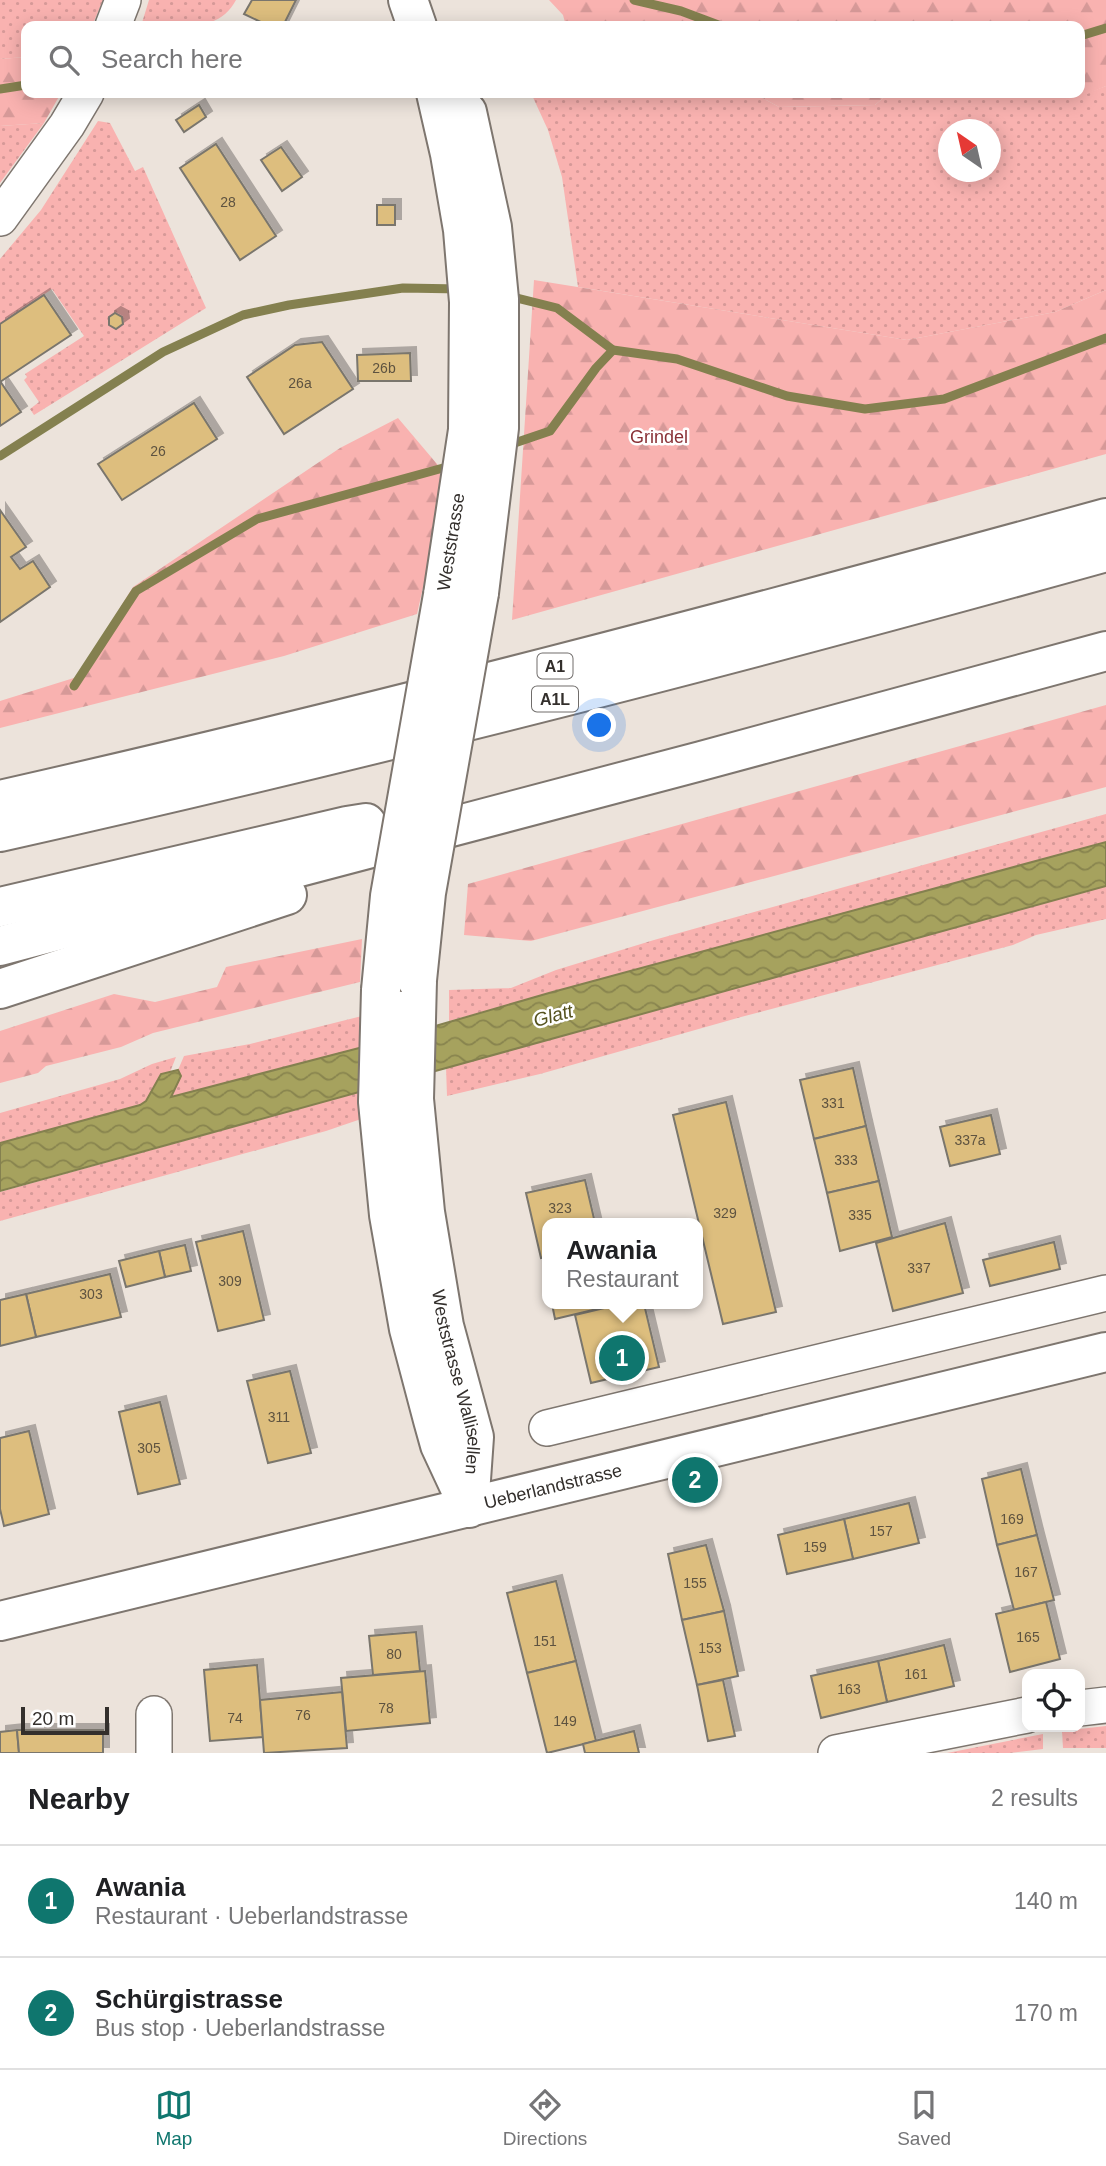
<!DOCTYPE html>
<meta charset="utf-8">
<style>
:root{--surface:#fff;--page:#f6f6f6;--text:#202124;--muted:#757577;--line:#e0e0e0;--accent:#0f766e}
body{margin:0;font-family:Arial,sans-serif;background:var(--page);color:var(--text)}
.controls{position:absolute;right:21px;bottom:21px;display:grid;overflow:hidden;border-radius:14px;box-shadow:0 4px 18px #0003}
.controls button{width:63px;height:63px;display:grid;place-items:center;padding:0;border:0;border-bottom:2px solid var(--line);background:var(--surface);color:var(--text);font:35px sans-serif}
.compass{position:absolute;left:938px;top:119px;width:63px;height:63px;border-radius:50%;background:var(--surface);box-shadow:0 4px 18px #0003;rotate:326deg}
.scale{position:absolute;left:21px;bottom:18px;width:88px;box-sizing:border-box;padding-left:7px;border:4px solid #332f2c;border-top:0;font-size:19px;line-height:24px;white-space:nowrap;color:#332f2c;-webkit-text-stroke:5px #fff;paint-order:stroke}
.you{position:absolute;left:600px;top:726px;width:24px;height:24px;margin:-18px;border:5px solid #fff;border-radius:50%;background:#1a73e8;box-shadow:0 0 0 10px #1a73e833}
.badge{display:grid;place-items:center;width:46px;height:46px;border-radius:50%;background:var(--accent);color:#fff;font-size:23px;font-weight:700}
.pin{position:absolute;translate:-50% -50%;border:4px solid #fff;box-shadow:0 2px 7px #0006}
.popup{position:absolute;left:542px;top:1218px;width:161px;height:91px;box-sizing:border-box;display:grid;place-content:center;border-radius:14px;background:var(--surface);filter:drop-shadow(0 2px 5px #0005);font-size:23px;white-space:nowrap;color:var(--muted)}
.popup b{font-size:26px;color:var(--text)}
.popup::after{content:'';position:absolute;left:50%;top:100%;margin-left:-14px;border:14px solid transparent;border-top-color:var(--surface)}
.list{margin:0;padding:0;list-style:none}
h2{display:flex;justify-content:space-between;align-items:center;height:91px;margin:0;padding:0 28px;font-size:30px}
h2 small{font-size:23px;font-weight:400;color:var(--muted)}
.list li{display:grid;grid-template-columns:46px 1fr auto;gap:21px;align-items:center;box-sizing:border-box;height:112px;padding:0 28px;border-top:2px solid var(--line)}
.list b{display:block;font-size:26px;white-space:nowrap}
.list p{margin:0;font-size:23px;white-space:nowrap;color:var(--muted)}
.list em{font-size:23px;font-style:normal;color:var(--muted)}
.icon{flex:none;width:38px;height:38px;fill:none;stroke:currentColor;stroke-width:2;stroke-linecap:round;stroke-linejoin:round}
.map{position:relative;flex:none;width:1106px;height:1753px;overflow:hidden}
.search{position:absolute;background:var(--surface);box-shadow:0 4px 18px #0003;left:21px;right:21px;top:21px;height:77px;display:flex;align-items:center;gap:18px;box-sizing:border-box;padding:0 24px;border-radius:14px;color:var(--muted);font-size:26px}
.sheet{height:315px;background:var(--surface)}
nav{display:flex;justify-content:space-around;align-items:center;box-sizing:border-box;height:98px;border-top:2px solid var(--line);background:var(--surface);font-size:19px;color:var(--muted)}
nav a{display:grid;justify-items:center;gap:4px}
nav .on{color:var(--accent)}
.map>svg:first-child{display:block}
</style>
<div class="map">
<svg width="1106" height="1753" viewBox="0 0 1106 1753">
<defs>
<pattern id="grass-dots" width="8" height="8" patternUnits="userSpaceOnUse" patternTransform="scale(1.75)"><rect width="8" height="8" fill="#f9b2b0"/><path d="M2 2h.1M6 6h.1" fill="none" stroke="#d69998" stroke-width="1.8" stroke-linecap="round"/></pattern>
<pattern id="forest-firs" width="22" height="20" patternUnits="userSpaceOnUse" patternTransform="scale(1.75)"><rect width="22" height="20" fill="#f9b2b0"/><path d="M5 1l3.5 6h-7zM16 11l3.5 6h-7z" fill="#d69998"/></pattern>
<pattern id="water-waves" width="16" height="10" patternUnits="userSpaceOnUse" patternTransform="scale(1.75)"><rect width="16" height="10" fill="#a6a25e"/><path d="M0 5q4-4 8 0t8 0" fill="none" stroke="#88844e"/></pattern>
<filter id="shadow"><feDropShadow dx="6" dy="-6" stdDeviation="0" flood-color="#0004"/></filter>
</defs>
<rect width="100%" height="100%" fill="#ece3db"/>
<!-- grass -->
<g fill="url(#grass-dots)" fill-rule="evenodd">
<polygon points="0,0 103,0 92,26 26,26 26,57 0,59"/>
<path d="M149,0h87c-18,35 -62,26 -95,26z"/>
<path d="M1080,85l5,9 21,-8v204l-51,22 -148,28 -329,-53 -16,-110 -14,-47 -17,-37h222l26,14 96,-2 14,-12h191zM948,130h42v42h-42z"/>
<polygon points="98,121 110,123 135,171 143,167 206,308 34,415 30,409 39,402 24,380 27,377 25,374 84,336 52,289 0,324 0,259 41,210"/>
<polygon points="44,123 0,183 0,126"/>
<polygon points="1106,814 1106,842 449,1021 449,990 511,988 556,970 654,940"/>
<polygon points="1106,886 1106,919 1036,935 1013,945 741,1017 540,1074 447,1096 446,1067"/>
<polygon points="362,1016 363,1047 170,1097 181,1076 178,1070 184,1056 250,1044"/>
<polygon points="176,1057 170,1072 161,1074 146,1102 140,1105 0,1143 0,1113 120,1079 152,1064"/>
<polygon points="363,1091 364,1118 326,1131 0,1221 0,1192"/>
<polygon points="1106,1726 1106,1748 1063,1748 1062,1731"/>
<polygon points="1043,1734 1043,1749 1010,1753 947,1753"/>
</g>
<!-- forest -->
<g fill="url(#forest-firs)">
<polygon points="549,0 1106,0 1106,86 1085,95 1080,85 1080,26 566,26 563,15"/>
<polygon points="26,57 26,93 61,93 44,123 0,126 0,59"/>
<polygon points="753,93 889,93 875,105 779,107"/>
<polygon points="534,280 907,340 1055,312 1106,290 1106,454 512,620"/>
<polygon points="398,418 448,477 417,614 284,656 0,728 0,701 77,677 133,587 340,448"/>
<polygon points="1106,705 1106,787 531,941 464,935 468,884"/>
<polygon points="362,939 360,982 153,1033 121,1047 46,1066 38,1073 0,1083 0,1031 114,994 155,1002 217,987 226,967"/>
</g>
<!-- water -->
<polygon fill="url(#water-waves)" stroke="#84804f" stroke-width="2" points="1106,842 1106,886 0,1191 0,1143 140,1105 146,1101 161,1074 178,1070 181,1076 171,1097 363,1047 549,993"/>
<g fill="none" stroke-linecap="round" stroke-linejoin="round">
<!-- stream -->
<g stroke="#84804f" stroke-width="9">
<polyline points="634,0 681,11 721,26"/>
<polyline points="1080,36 1106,28"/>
<polyline points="0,89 26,85"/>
<polyline points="509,296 557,308 613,350 677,359 787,396 865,409 944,399 1106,338"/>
<polyline points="506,446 550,431 596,368 613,350"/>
<polyline points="0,456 163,352 243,315 289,305 403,288 461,289"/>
<polyline points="74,686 136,591 257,519 454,465"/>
</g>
</g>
<!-- building -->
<g fill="#ddbe7e" stroke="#7a766d" stroke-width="2" filter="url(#shadow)">
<polygon points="252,0 296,0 283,26 269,26 244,14"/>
<polygon points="199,105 206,117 184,132 176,120"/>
<polygon points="216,144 276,236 240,260 180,168"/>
<polygon points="281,147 302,177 282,191 261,160"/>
<rect x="377" y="205" width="18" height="20"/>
<polygon points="44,295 71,335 0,382 0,324"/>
<polygon points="115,313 122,317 123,324 116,329 109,325 109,317"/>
<polygon points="322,342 353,389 284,434 247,377 295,345"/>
<polygon points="410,353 411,381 358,381 357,355"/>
<polygon points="0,381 21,412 0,426"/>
<polygon points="194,403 217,439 122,500 98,464"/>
<polygon points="0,510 26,547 11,557 20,569 33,561 50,587 0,622"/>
<polygon points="853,1068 866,1126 814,1139 800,1080"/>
<polygon points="726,1102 776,1312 723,1324 673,1115"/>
<polygon points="991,1115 1000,1154 950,1166 940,1127"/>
<polygon points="866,1126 879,1181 827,1193 814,1139"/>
<polygon points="585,1180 595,1223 547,1223 547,1257 541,1258 526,1193"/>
<polygon points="879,1181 892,1237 840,1251 827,1193"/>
<polygon points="945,1223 963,1293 893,1311 876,1243"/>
<polygon points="243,1231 264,1320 218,1331 196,1242"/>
<polygon points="1054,1242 1060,1269 990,1286 983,1260"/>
<polygon points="185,1245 191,1271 165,1277 159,1251"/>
<polygon points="159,1251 165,1277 126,1287 119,1261"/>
<polygon points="110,1274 121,1317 36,1337 26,1294"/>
<polygon points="26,1294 36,1337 0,1346 0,1300"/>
<polygon points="552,1304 614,1304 614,1305 555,1319"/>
<polygon points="621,1304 644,1304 659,1367 591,1383 575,1315"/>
<polygon points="290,1371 311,1453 268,1463 247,1381"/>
<polygon points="160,1402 180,1484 138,1494 119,1412"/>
<polygon points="29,1431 49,1514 4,1526 0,1509 0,1438"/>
<polygon points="1021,1469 1037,1535 997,1545 982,1479"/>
<polygon points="909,1503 919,1543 853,1559 844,1519"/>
<polygon points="844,1519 853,1559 787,1574 778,1535"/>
<polygon points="1037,1535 1054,1600 1014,1610 997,1545"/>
<polygon points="706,1545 724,1611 682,1620 668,1554"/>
<polygon points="556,1581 576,1661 527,1673 507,1593"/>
<polygon points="1046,1602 1060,1659 1010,1672 996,1614"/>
<polygon points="724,1611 738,1676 697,1685 682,1620"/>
<polygon points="416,1632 420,1671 373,1675 369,1636"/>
<polygon points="944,1645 954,1686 887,1702 878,1661"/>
<polygon points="576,1661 596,1741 547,1753 527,1673"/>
<polygon points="878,1661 887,1702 821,1718 811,1676"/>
<polygon points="257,1665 263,1737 210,1741 204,1670"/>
<polygon points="425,1671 430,1723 346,1731 341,1678"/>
<polygon points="723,1680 735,1736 708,1741 697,1685"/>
<polygon points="342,1692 347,1748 264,1753 260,1700"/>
<polygon points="17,1730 19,1753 0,1753 0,1732"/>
<polygon points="17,1730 103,1730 103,1753 19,1753"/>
<polygon points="634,1731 639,1753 585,1753 583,1744"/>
</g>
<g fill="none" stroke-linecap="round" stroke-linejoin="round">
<!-- street casing -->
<g stroke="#7e766f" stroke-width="38">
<g id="street">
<polyline points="113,26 123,0"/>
<polyline points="0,218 67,125 86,93"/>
<polyline points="547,1428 1106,1293"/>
<polyline points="1080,1708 1106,1705"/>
<polyline points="154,1753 154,1714"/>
<polyline points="836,1753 1027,1715"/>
</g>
</g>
<!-- secondary casing -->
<g stroke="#7e766f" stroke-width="42">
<g id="secondary">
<polyline points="408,0 417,26"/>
<polyline points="436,93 450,154 463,230 469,302 468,430 443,595"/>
<polyline points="467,112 492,227 499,299 499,428 479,593"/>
<path id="s1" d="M417,980l-3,119 11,113 19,114 30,111 -5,71"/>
<polyline points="381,990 378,1102 389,1215 409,1329 433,1420 440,1445 467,1503"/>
<path id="s2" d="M0,1621l1106,-269"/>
</g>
</g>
<!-- highway casing -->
<g stroke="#7e766f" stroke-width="42">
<g id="highway">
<path d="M0,800c371,-84 739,-181 1106,-282"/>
<path d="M0,832c371,-83 739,-178 1106,-280"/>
<polyline points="0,907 347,826 366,823"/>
<polyline points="0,946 701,761 1106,651"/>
<polyline points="0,989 287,895"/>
</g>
</g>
<!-- street -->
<use href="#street" stroke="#fff" stroke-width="35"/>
<!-- secondary -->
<use href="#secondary" stroke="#fff" stroke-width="38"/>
<!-- highway -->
<use href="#highway" stroke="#fff" stroke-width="38"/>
<!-- secondary-bridge casing -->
<g stroke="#7e766f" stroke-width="42" stroke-linecap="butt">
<g id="secondary-bridge">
<polyline points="417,980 426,893 479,593"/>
<polyline points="381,990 390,896 443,595"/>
</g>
</g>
<!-- secondary-bridge -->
<use href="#secondary-bridge" stroke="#fff" stroke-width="38"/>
</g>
<g text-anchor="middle" stroke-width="5" stroke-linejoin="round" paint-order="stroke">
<!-- number labels -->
<g font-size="14" fill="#5e5340">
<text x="228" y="207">28</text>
<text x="384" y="373">26b</text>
<text x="300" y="388">26a</text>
<text x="158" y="456">26</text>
<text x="833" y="1108">331</text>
<text x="970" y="1145">337a</text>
<text x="846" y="1165">333</text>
<text x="560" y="1213">323</text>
<text x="725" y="1218">329</text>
<text x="860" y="1220">335</text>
<text x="919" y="1273">337</text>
<text x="230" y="1286">309</text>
<text x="91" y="1299">303</text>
<text x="279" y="1422">311</text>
<text x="149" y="1453">305</text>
<text x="1012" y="1524">169</text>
<text x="881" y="1536">157</text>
<text x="815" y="1552">159</text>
<text x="1026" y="1577">167</text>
<text x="695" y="1588">155</text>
<text x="1028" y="1642">165</text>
<text x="545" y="1646">151</text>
<text x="710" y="1653">153</text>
<text x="394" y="1659">80</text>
<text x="916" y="1679">161</text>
<text x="849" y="1694">163</text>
<text x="386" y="1713">78</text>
<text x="303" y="1720">76</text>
<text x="235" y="1723">74</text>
<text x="565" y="1726">149</text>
</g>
<!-- shield labels -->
<g fill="#fff" stroke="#706d6b" stroke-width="2">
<rect x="537.5" y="653.5" width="35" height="25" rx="5"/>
<rect x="532" y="686.5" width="46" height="25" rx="5"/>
</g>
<g font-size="16" font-weight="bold" fill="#332f2c">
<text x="555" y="672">A1</text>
<text x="555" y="705">A1L</text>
</g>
<!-- park labels -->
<g font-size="18" fill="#893136" stroke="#fff">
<text x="659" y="443">Grindel</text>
</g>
<!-- street labels -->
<g font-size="18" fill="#332f2c" stroke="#fff">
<text transform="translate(451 542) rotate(-81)" y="6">Weststrasse</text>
<text dy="6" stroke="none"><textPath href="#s1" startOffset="406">Weststrasse Wallisellen</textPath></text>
<text dy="6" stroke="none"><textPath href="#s2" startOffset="569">Ueberlandstrasse</textPath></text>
</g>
<!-- water labels -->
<g font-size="19" font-style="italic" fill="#55521e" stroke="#fff">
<text transform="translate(553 1015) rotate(-15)" y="7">Glatt</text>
</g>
</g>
</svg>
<div class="controls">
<button><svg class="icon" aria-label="locate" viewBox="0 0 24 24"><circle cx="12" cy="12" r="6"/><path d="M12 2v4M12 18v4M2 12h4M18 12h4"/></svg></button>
</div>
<svg class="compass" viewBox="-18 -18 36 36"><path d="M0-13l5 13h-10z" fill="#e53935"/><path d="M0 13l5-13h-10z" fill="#757577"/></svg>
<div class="scale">20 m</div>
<div class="you"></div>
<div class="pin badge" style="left:622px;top:1358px">1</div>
<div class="popup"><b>Awania</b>Restaurant</div>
<div class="pin badge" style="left:695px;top:1480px">2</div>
<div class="search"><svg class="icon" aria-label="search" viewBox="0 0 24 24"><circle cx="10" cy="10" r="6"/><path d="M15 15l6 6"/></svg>Search here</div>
</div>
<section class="sheet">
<h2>Nearby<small>2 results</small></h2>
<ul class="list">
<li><span class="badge">1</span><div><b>Awania</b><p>Restaurant · Ueberlandstrasse</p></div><em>140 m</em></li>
<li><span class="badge">2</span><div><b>Schürgistrasse</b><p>Bus stop · Ueberlandstrasse</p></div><em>170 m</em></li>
</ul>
</section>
<nav>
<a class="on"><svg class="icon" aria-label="map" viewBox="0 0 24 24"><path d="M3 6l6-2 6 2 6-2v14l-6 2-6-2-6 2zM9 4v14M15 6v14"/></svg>Map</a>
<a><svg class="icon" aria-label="directions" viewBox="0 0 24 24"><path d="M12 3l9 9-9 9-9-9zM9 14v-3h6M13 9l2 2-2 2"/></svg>Directions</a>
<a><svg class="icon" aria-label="saved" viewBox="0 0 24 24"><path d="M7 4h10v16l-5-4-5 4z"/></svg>Saved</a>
</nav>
